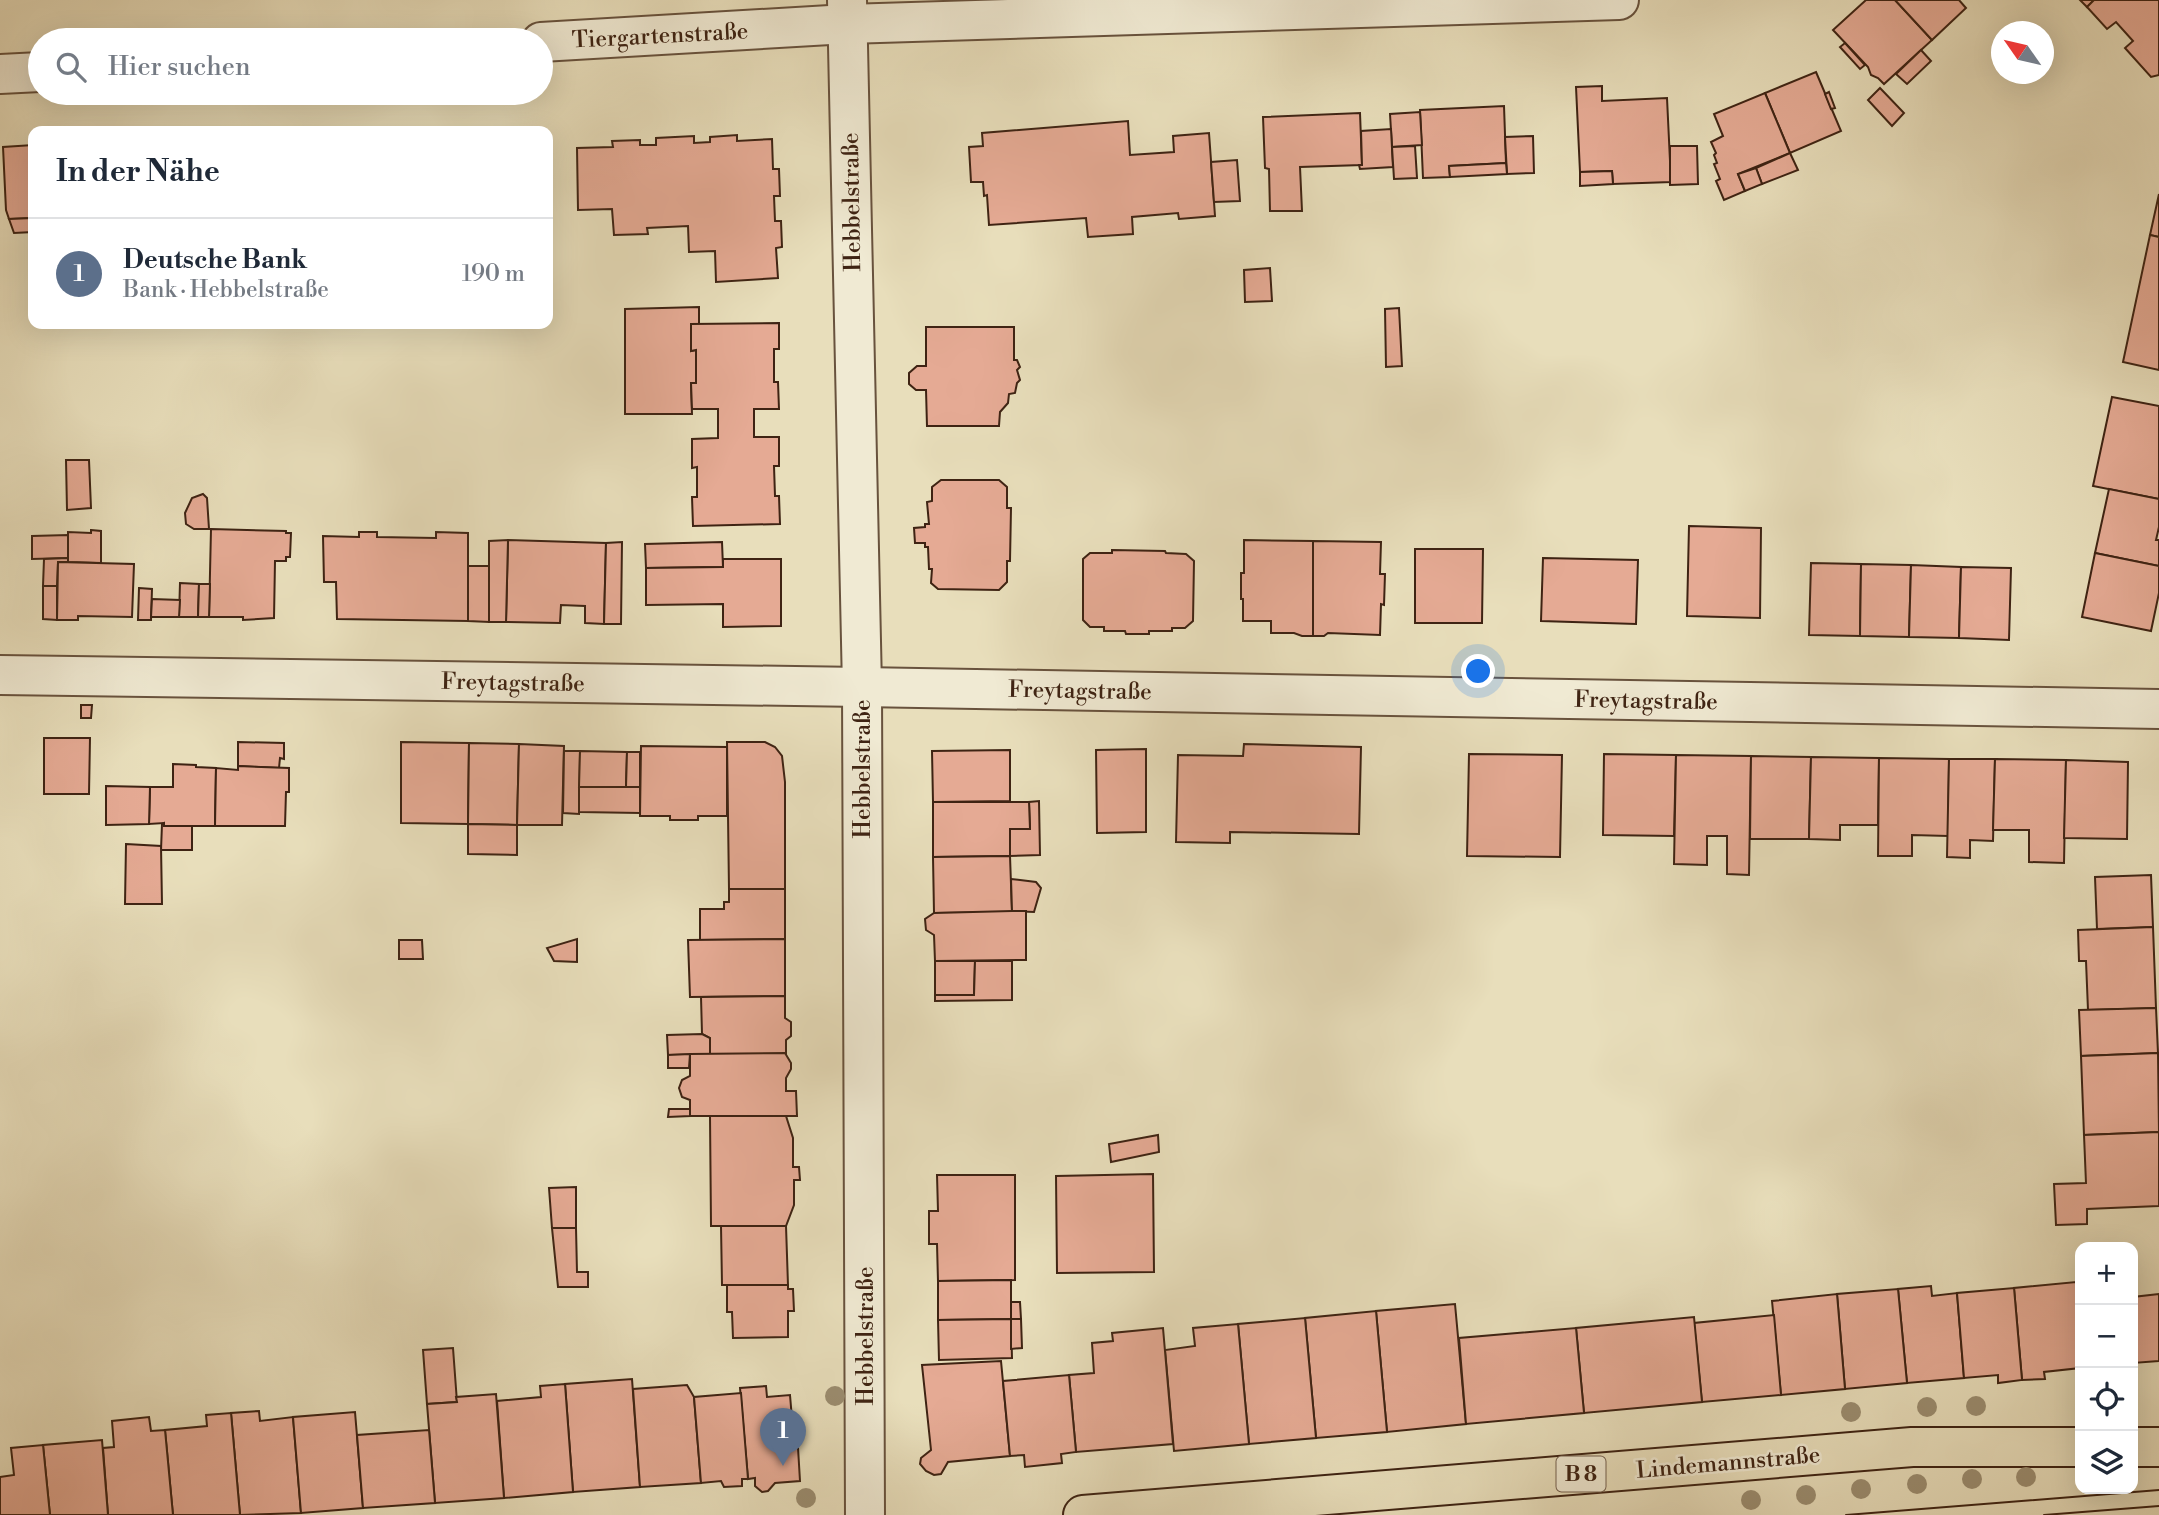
<!DOCTYPE html>
<html lang="de">
<meta charset="utf-8">
<style>
:root{--surface:#fff;--page:#f6f6f7;--text:#1f2937;--muted:#747a83;--line:#e0e1e3;--accent:#8f2418}
body{margin:0;font-family:"Libre Bodoni",serif;background:var(--page);color:var(--text)}
.controls{position:absolute;right:21px;bottom:21px;display:grid;overflow:hidden;border-radius:14px;box-shadow:0 7px 28px #0002}
.controls button{width:63px;height:63px;display:grid;place-items:center;padding:0;border:0;border-bottom:2px solid var(--line);background:var(--surface);color:var(--text);font:35px sans-serif}
.compass{position:absolute;left:1991px;top:21px;width:63px;height:63px;border-radius:50%;background:var(--surface);box-shadow:0 7px 28px #0002;rotate:304deg}
.you{position:absolute;left:1479px;top:672px;width:24px;height:24px;margin:-18px;border:5px solid #fff;border-radius:50%;background:#1a73e8;box-shadow:0 0 0 10px #1a73e833}
.badge{display:grid;place-items:center;width:46px;height:46px;border-radius:50%;background:var(--accent);color:#fff;font-size:23px;font-weight:700}
.pin{position:absolute;translate:-50% -58px;filter:drop-shadow(0 2px 4px #0008)}
.pin::after{content:'';position:absolute;top:37px;width:24px;height:21px;background:inherit;clip-path:polygon(0 0,100% 0,50% 100%)}
.list{margin:0;padding:0;list-style:none}
h2{display:flex;justify-content:space-between;align-items:center;height:91px;margin:0;padding:0 28px;font-size:30px}
h2 small{font-size:23px;font-weight:400;color:var(--muted)}
.list li{display:grid;grid-template-columns:46px 1fr auto;gap:21px;align-items:center;box-sizing:border-box;height:112px;padding:0 28px;border-top:2px solid var(--line)}
.list b{display:block;font-size:26px;white-space:nowrap}
.list p{margin:0;font-size:23px;white-space:nowrap;color:var(--muted)}
.list em{font-size:23px;font-style:normal;color:var(--muted)}
.icon{flex:none;width:38px;height:38px;fill:none;stroke:currentColor;stroke-width:2;stroke-linecap:round;stroke-linejoin:round}
.map{position:relative;flex:none;width:2159px;height:1515px;overflow:hidden}
.search{position:absolute;background:var(--surface);box-shadow:0 7px 28px #0002;left:28px;top:28px;width:525px;height:77px;display:flex;align-items:center;gap:18px;box-sizing:border-box;padding:0 24px;border-radius:38px;color:var(--muted);font-size:26px}
.panel{position:absolute;background:var(--surface);box-shadow:0 7px 28px #0002;left:28px;top:126px;width:525px;height:203px;border-radius:14px}
.map>svg:first-child{display:block}
</style>
<div class="map">
<svg width="2159" height="1515" viewBox="0 0 2159 1515">
<rect width="100%" height="100%" fill="#e8debb"/>
<filter id="stains"><feTurbulence type="fractalNoise" baseFrequency=".00286" numOctaves="4"/><feColorMatrix values="0 0 0 0 .2 0 0 0 0 .09 0 0 0 0 .02 0 0 0 .5 -.17"/></filter>
<radialGradient id="worn" r=".72"><stop offset=".6" stop-color="#630" stop-opacity="0"/><stop offset="1" stop-color="#630" stop-opacity=".3"/></radialGradient>
<!-- building -->
<g fill="#e5aa94" stroke="#3e2313" stroke-width="2">
<polygon points="1866,0 1895,0 1932,40 1884,84 1878,78 1871,75 1868,67 1833,30"/>
<polygon points="1895,0 1959,0 1966,8 1932,40"/>
<polygon points="2080,0 2094,0 2087,7"/>
<polygon points="2094,0 2159,0 2159,75 2151,77 2125,48 2133,41 2116,22 2107,29 2087,7"/>
<polygon points="1845,43 1865,65 1860,69 1840,47"/>
<polygon points="1921,50 1931,61 1907,84 1896,74"/>
<polygon points="1816,72 1841,131 1790,153 1765,93"/>
<polygon points="1602,86 1602,101 1667,98 1671,182 1613,184 1612,171 1580,172 1576,87"/>
<polygon points="1880,88 1904,113 1892,126 1868,100"/>
<polygon points="1829,92 1835,108 1831,109 1825,94"/>
<polygon points="1765,93 1790,153 1738,174 1745,191 1724,200 1716,181 1720,179 1714,164 1717,163 1714,155 1716,153 1711,142 1723,136 1714,114"/>
<polygon points="1504,106 1506,163 1449,166 1450,177 1423,178 1420,110"/>
<polygon points="1420,112 1422,145 1392,147 1390,114"/>
<polygon points="1360,113 1362,165 1300,167 1302,211 1270,211 1269,169 1265,168 1263,117"/>
<polygon points="1128,121 1130,155 1174,152 1173,136 1209,133 1215,216 1179,219 1178,213 1132,217 1133,234 1088,237 1086,218 989,225 987,195 984,196 983,182 971,182 969,147 983,146 982,133"/>
<polygon points="1391,129 1393,167 1360,169 1359,165 1362,165 1361,131"/>
<polygon points="737,135 737,141 772,139 773,169 779,169 780,196 774,196 775,221 781,221 782,247 776,248 778,278 716,282 715,251 689,252 688,226 647,228 648,234 614,235 612,209 578,210 577,148 613,147 612,141 640,140 640,145 656,145 656,138 694,136 694,143 710,142 710,137"/>
<polygon points="1533,136 1534,173 1507,174 1505,137"/>
<polygon points="33,145 33,218 9,219 6,210 3,147"/>
<polygon points="1415,146 1417,178 1394,179 1392,147"/>
<polygon points="1670,146 1697,146 1698,184 1670,185"/>
<polygon points="1790,153 1798,170 1762,184 1756,168"/>
<polygon points="1237,160 1240,201 1214,202 1211,162"/>
<polygon points="1506,163 1507,174 1450,177 1449,166"/>
<polygon points="1756,168 1762,184 1745,191 1738,174"/>
<polygon points="1612,171 1613,184 1580,186 1580,172"/>
<polygon points="2159,194 2159,237 2150,235"/>
<polygon points="33,218 33,232 14,233 9,219"/>
<polygon points="2150,235 2159,237 2159,370 2123,362"/>
<polygon points="1270,268 1272,301 1245,302 1244,270"/>
<polygon points="699,307 699,324 691,324 691,351 696,350 696,383 691,383 692,414 625,414 625,309"/>
<polygon points="1399,308 1402,366 1386,367 1385,309"/>
<polygon points="779,323 779,349 774,349 774,382 778,382 779,409 754,409 754,437 779,437 779,466 774,466 775,496 779,496 780,524 693,526 692,497 697,497 697,467 692,468 692,439 718,438 718,409 692,409 691,383 696,383 696,350 691,351 691,324"/>
<polygon points="926,327 1014,327 1014,360 1017,360 1020,367 1017,370 1020,380 1017,383 1015,393 1009,394 1008,403 1000,412 999,426 927,426 926,390 916,390 909,384 909,373 917,366 926,366"/>
<polygon points="2112,397 2159,406 2159,499 2093,486"/>
<polygon points="66,460 89,460 91,508 67,510"/>
<polygon points="941,480 999,480 1007,487 1007,508 1011,508 1010,561 1007,561 1007,582 999,590 938,589 931,583 932,569 929,569 928,547 925,547 925,543 915,543 914,528 925,527 925,524 929,524 927,502 932,501 932,487"/>
<polygon points="2109,489 2159,499 2159,527 2156,540 2159,540 2159,566 2095,553"/>
<polygon points="203,494 207,498 209,529 194,529 186,524 185,513 192,498"/>
<polygon points="1689,526 1761,528 1760,618 1687,616"/>
<polygon points="211,529 286,531 286,533 291,533 290,557 286,557 286,561 275,561 274,618 243,620 243,617 209,617"/>
<polygon points="91,530 101,531 101,563 68,562 68,532 91,533"/>
<polygon points="359,532 377,532 377,537 436,538 436,532 468,533 468,621 337,619 336,582 324,582 323,536 359,537"/>
<polygon points="68,535 68,558 32,559 32,536"/>
<polygon points="508,540 606,543 604,624 585,623 585,606 561,605 560,623 506,622"/>
<polygon points="508,540 506,622 489,622 489,541"/>
<polygon points="1244,540 1313,541 1313,636 1302,636 1294,633 1271,633 1271,621 1243,621 1243,599 1241,599 1241,573 1244,573"/>
<polygon points="1313,541 1381,542 1380,574 1385,574 1384,605 1381,604 1380,635 1328,633 1324,636 1313,636"/>
<polygon points="622,542 621,624 604,624 606,543"/>
<polygon points="722,542 723,567 646,568 645,544"/>
<polygon points="1415,549 1483,549 1482,623 1415,623"/>
<polygon points="1112,550 1165,551 1166,553 1186,554 1194,561 1193,621 1185,628 1172,628 1172,631 1149,631 1149,634 1126,634 1125,631 1104,631 1104,627 1090,627 1083,620 1083,559 1090,553 1112,553"/>
<polygon points="2095,553 2159,566 2159,593 2151,631 2082,617"/>
<polygon points="68,558 68,562 58,562 57,586 43,586 44,559"/>
<polygon points="1543,558 1638,560 1636,624 1541,621"/>
<polygon points="723,559 781,559 781,626 723,627 723,604 646,605 646,568 723,567"/>
<polygon points="58,562 134,564 132,617 78,616 78,620 57,620"/>
<polygon points="1811,563 1861,564 1860,636 1809,635"/>
<polygon points="1861,564 1911,565 1909,637 1860,636"/>
<polygon points="1911,565 1961,567 1959,638 1909,637"/>
<polygon points="468,566 489,566 489,622 468,621"/>
<polygon points="1961,567 2011,568 2009,640 1959,638"/>
<polygon points="180,583 199,584 198,617 179,617"/>
<polygon points="199,584 210,584 209,617 198,617"/>
<polygon points="43,586 57,586 57,620 43,619"/>
<polygon points="139,588 152,589 151,620 138,620"/>
<polygon points="152,599 180,600 179,617 151,617"/>
<polygon points="81,705 92,705 91,718 81,718"/>
<polygon points="44,738 90,738 89,794 44,794"/>
<polygon points="238,742 284,743 284,759 280,758 279,768 238,766"/>
<polygon points="401,742 469,743 468,824 401,823"/>
<polygon points="727,742 765,742 775,747 782,756 785,782 785,889 729,889"/>
<polygon points="469,743 519,744 517,825 468,824"/>
<polygon points="519,744 564,746 562,825 517,825"/>
<polygon points="1244,744 1361,747 1359,834 1230,832 1230,843 1176,842 1178,755 1243,756"/>
<polygon points="641,746 727,747 727,816 698,816 698,820 670,820 670,816 640,816"/>
<polygon points="1146,749 1146,832 1097,833 1096,750"/>
<polygon points="1010,750 1010,801 933,802 932,751"/>
<polygon points="564,751 580,751 579,814 563,813"/>
<polygon points="580,751 627,752 626,787 579,787"/>
<polygon points="627,752 640,752 640,787 626,787"/>
<polygon points="1469,754 1562,755 1560,857 1467,856"/>
<polygon points="1604,754 1676,755 1674,836 1603,835"/>
<polygon points="1676,755 1751,756 1749,875 1727,874 1727,836 1707,836 1707,865 1674,864"/>
<polygon points="1751,756 1811,757 1809,839 1750,839"/>
<polygon points="1811,757 1879,758 1878,825 1840,825 1840,840 1809,839"/>
<polygon points="1879,758 1949,759 1948,836 1912,835 1912,856 1878,856"/>
<polygon points="1949,759 1995,759 1993,841 1970,840 1970,858 1947,857"/>
<polygon points="1995,759 2066,760 2064,863 2029,862 2029,830 1993,830"/>
<polygon points="2066,760 2128,762 2127,839 2064,838"/>
<polygon points="173,764 196,765 196,767 216,768 215,826 164,826 164,823 149,824 150,787 173,787"/>
<polygon points="238,766 289,768 289,792 286,792 285,826 215,826 216,768 238,770"/>
<polygon points="106,786 150,787 149,824 106,825"/>
<polygon points="579,787 640,787 640,813 579,812"/>
<polygon points="1039,801 1040,855 1010,856 1010,829 1030,829 1029,802"/>
<polygon points="933,802 1029,802 1030,829 1010,829 1010,856 933,857"/>
<polygon points="164,823 164,826 192,826 192,850 161,850 162,824"/>
<polygon points="468,824 517,825 517,855 468,854"/>
<polygon points="126,844 161,846 162,904 125,904"/>
<polygon points="1010,856 1012,912 934,913 933,857"/>
<polygon points="2151,875 2153,927 2097,929 2095,877"/>
<polygon points="1011,879 1036,882 1041,888 1034,912 1012,911"/>
<polygon points="729,889 785,889 785,939 700,940 700,909 724,909 724,902 729,902"/>
<polygon points="1012,911 1026,911 1026,960 935,961 934,935 926,930 925,919 934,913"/>
<polygon points="2153,927 2156,1008 2088,1010 2086,961 2079,961 2078,930"/>
<polygon points="577,939 577,962 554,961 547,948"/>
<polygon points="785,939 785,996 690,997 688,940"/>
<polygon points="399,940 422,940 423,959 399,959"/>
<polygon points="935,961 975,961 974,995 935,995"/>
<polygon points="975,961 1012,961 1012,1000 935,1001 935,995 974,995"/>
<polygon points="785,996 785,1018 791,1022 791,1036 786,1040 786,1054 710,1054 710,1038 702,1034 701,997"/>
<polygon points="2156,1008 2158,1053 2081,1056 2079,1010"/>
<polygon points="702,1034 710,1038 710,1054 668,1055 667,1035"/>
<polygon points="2158,1053 2159,1132 2084,1135 2081,1056"/>
<polygon points="690,1054 785,1053 791,1063 791,1069 786,1078 786,1091 796,1091 797,1116 690,1116 690,1100 682,1097 679,1088 682,1080 690,1076"/>
<polygon points="690,1054 689,1068 668,1068 668,1055"/>
<polygon points="669,1109 690,1109 690,1116 668,1117"/>
<polygon points="710,1116 786,1116 793,1138 793,1167 799,1167 800,1180 794,1180 794,1205 786,1226 711,1226"/>
<polygon points="2159,1132 2159,1206 2087,1209 2087,1224 2056,1225 2054,1184 2086,1183 2084,1135"/>
<polygon points="1158,1135 1159,1152 1111,1162 1109,1144"/>
<polygon points="1153,1174 1154,1272 1057,1273 1056,1176"/>
<polygon points="937,1175 1015,1175 1015,1280 938,1281 937,1244 929,1244 929,1211 938,1211"/>
<polygon points="576,1187 576,1228 552,1228 549,1188"/>
<polygon points="721,1226 786,1226 788,1285 722,1285"/>
<polygon points="552,1228 576,1228 577,1272 588,1272 588,1287 558,1287"/>
<polygon points="1011,1280 1011,1319 938,1320 938,1281"/>
<polygon points="2076,1282 2080,1333 2080,1368 2044,1372 2045,1379 2022,1380 2014,1288"/>
<polygon points="727,1285 788,1285 788,1289 793,1289 794,1311 788,1311 788,1337 733,1338 732,1312 727,1312"/>
<polygon points="1931,1286 1932,1296 1957,1293 1964,1378 1907,1383 1898,1289"/>
<polygon points="2014,1288 2022,1380 1998,1383 1998,1375 1964,1378 1957,1293"/>
<polygon points="1898,1289 1907,1383 1845,1389 1837,1294"/>
<polygon points="2077,1292 2080,1292 2080,1333"/>
<polygon points="1837,1294 1845,1389 1781,1395 1772,1301"/>
<polygon points="2159,1294 2159,1361 2133,1363 2133,1297"/>
<polygon points="1011,1302 1020,1302 1021,1319 1011,1319"/>
<polygon points="1455,1304 1466,1424 1387,1432 1376,1311"/>
<polygon points="1376,1311 1387,1432 1316,1438 1305,1318"/>
<polygon points="1774,1315 1781,1395 1702,1402 1694,1323"/>
<polygon points="1694,1317 1702,1402 1584,1413 1576,1328"/>
<polygon points="1305,1318 1316,1438 1249,1444 1238,1324"/>
<polygon points="1011,1319 1012,1358 939,1360 938,1320"/>
<polygon points="1011,1319 1021,1319 1022,1348 1011,1349"/>
<polygon points="1238,1324 1249,1444 1174,1451 1165,1350 1195,1346 1193,1328"/>
<polygon points="1163,1328 1173,1444 1076,1452 1069,1375 1094,1373 1092,1343 1113,1341 1112,1333"/>
<polygon points="1576,1328 1584,1413 1466,1424 1459,1338"/>
<polygon points="453,1348 457,1402 427,1404 423,1350"/>
<polygon points="1001,1361 1010,1456 948,1462 941,1474 934,1475 926,1471 920,1464 921,1458 931,1450 922,1365"/>
<polygon points="1069,1375 1076,1452 1061,1454 1062,1463 1025,1467 1024,1455 1010,1456 1003,1381"/>
<polygon points="632,1379 640,1487 573,1492 565,1384"/>
<polygon points="565,1384 573,1492 504,1498 497,1401 541,1397 540,1386"/>
<polygon points="687,1385 694,1397 701,1483 640,1487 633,1389"/>
<polygon points="766,1386 767,1397 790,1395 793,1431 797,1431 800,1481 775,1483 768,1491 762,1492 755,1486 755,1478 748,1479 740,1388"/>
<polygon points="741,1393 748,1479 742,1479 742,1486 724,1487 721,1481 701,1483 694,1397"/>
<polygon points="496,1394 504,1498 435,1503 427,1404 457,1402 456,1397"/>
<polygon points="259,1411 260,1421 293,1417 301,1513 240,1515 231,1413"/>
<polygon points="355,1412 363,1508 301,1513 293,1417"/>
<polygon points="231,1413 240,1515 173,1515 165,1430 207,1426 206,1415"/>
<polygon points="149,1417 151,1431 165,1430 173,1515 108,1515 103,1448 114,1447 112,1421"/>
<polygon points="429,1430 435,1503 363,1508 357,1435"/>
<polygon points="102,1440 108,1515 50,1515 43,1445"/>
<polygon points="43,1445 50,1515 0,1515 0,1477 14,1475 11,1448"/>
</g>
<g fill="none" stroke-linecap="round" stroke-linejoin="round">
<!-- minor casing -->
<g stroke="#68523d" stroke-width="42">
<g id="minor">
<polyline points="847,0 862,687 865,1515"/>
<polyline points="541,42 847,24 1619,0"/>
<polyline points="0,74 40,72"/>
<polyline points="0,675 862,687 2159,709"/>
</g>
</g>
<!-- major casing -->
<g stroke="#3e2313" stroke-width="42">
<g id="major">
<polyline points="2133,1447 2159,1447"/>
<polyline points="1083,1515 1912,1447 2080,1447"/>
</g>
</g>
<!-- minor -->
<use href="#minor" stroke="#f0ead3" stroke-width="38"/>
<!-- major -->
<use href="#major" stroke="#e8debb" stroke-width="38"/>
<!-- tram -->
<g stroke="#3e2313" stroke-width="2">
<polyline points="1846,1515 2159,1490"/>
<polyline points="2044,1515 2159,1506"/>
</g>
</g>
<!-- trees -->
<g fill="#9b8d70">
<circle cx="835" cy="1396" r="10"/>
<circle cx="1976" cy="1406" r="10"/>
<circle cx="1927" cy="1407" r="10"/>
<circle cx="1851" cy="1412" r="10"/>
<circle cx="2026" cy="1477" r="10"/>
<circle cx="1972" cy="1479" r="10"/>
<circle cx="1917" cy="1484" r="10"/>
<circle cx="1861" cy="1489" r="10"/>
<circle cx="1806" cy="1495" r="10"/>
<circle cx="806" cy="1498" r="10"/>
<circle cx="1751" cy="1500" r="10"/>
</g>
<g text-anchor="middle" stroke-width="5" stroke-linejoin="round" paint-order="stroke">
<!-- shield labels -->
<rect fill="#f0ead3" stroke="#735f4d" stroke-width="2" x="1556.5" y="1456.5" width="49" height="35" rx="5"/>
<g font-size="21" font-weight="bold" fill="#3e2313">
<text x="1581" y="1481">B 8</text>
</g>
<!-- street labels -->
<g font-size="23" fill="#3e2313" stroke="#f0ead3">
<text transform="translate(660 35) rotate(-3)" y="8">Tiergartenstraße</text>
<text transform="translate(851 202) rotate(-91)" y="8">Hebbelstraße</text>
<text transform="translate(513 682) rotate(1)" y="8">Freytagstraße</text>
<text transform="translate(1080 690) rotate(1)" y="8">Freytagstraße</text>
<text transform="translate(1646 700) rotate(1)" y="8">Freytagstraße</text>
<text transform="translate(862 769) rotate(-90)" y="8">Hebbelstraße</text>
<text transform="translate(865 1336) rotate(-90)" y="8">Hebbelstraße</text>
<text transform="translate(1728 1462) rotate(-5)" y="8">Lindemannstraße</text>
</g>
</g>
<rect width="100%" height="100%" filter="url(#stains)"/>
<rect width="100%" height="100%" fill="url(#worn)"/>
</svg>
<div class="controls">
<button>+</button>
<button>−</button>
<button><svg class="icon" aria-label="locate" viewBox="0 0 24 24"><circle cx="12" cy="12" r="6"/><path d="M12 2v4M12 18v4M2 12h4M18 12h4"/></svg></button>
<button><svg class="icon" aria-label="layers" viewBox="0 0 24 24"><path d="M12 4l9 5-9 5-9-5zM3 14l9 5 9-5"/></svg></button>
</div>
<svg class="compass" viewBox="-18 -18 36 36"><path d="M0-13l5 13h-10z" fill="#e53935"/><path d="M0 13l5-13h-10z" fill="#747a83"/></svg>
<div class="you"></div>
<div class="pin badge" style="left:783px;top:1466px;background:#5c6f8a">1</div>
<div class="search"><svg class="icon" aria-label="search" viewBox="0 0 24 24"><circle cx="10" cy="10" r="6"/><path d="M15 15l6 6"/></svg>Hier suchen</div>
<section class="panel">
<h2>In der Nähe<small></small></h2>
<ul class="list">
<li><span class="badge" style="background:#5c6f8a">1</span><div><b>Deutsche Bank</b><p>Bank · Hebbelstraße</p></div><em>190 m</em></li>
</ul>
</section>
</div>
